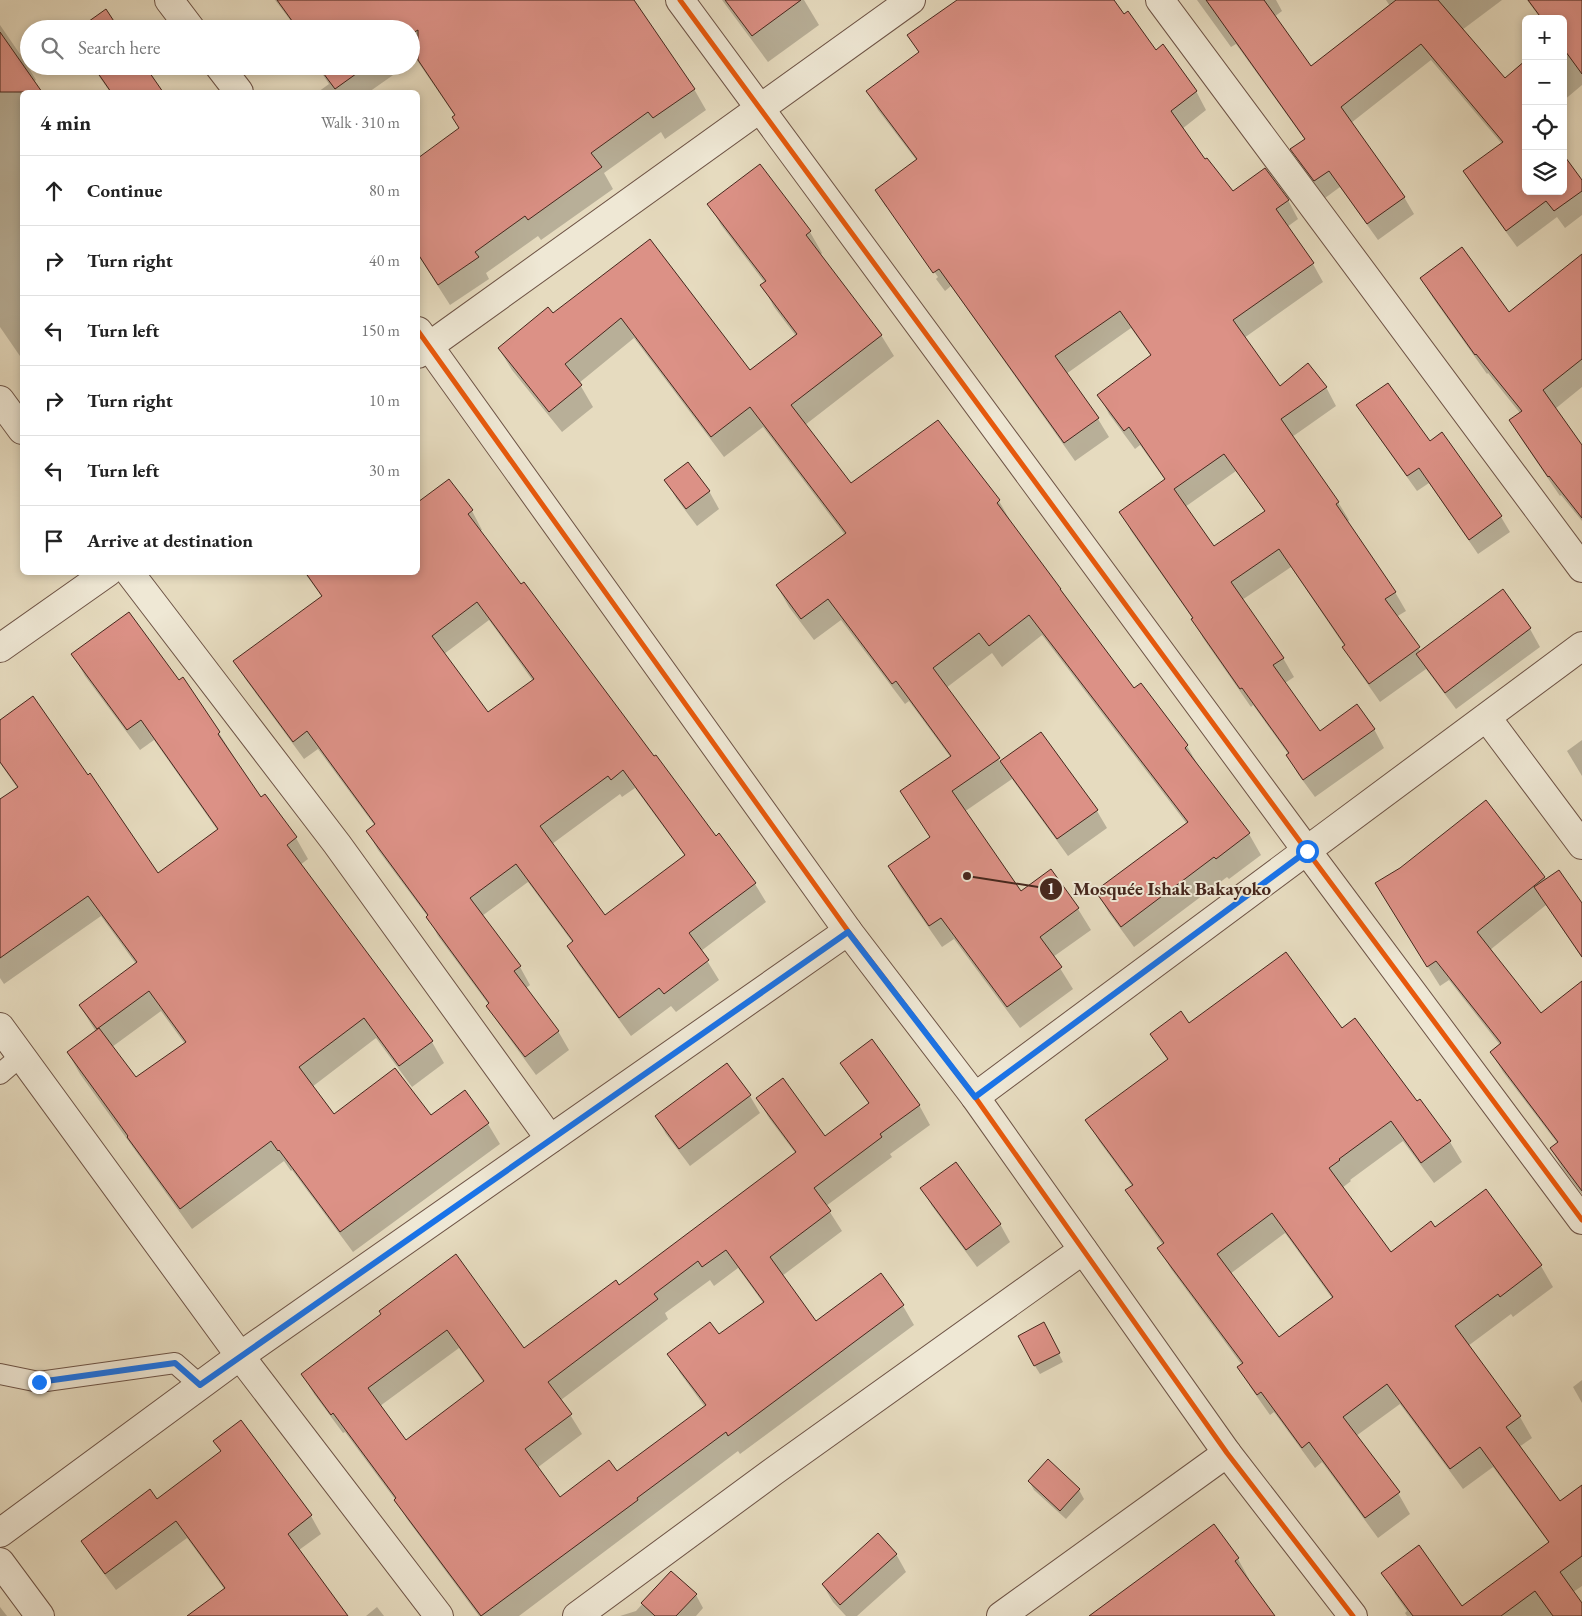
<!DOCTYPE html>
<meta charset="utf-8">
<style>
:root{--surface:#fff;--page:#f2f2f2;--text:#222;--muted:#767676;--line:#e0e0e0}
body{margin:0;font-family:"EB Garamond",serif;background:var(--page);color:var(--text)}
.controls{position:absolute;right:15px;top:15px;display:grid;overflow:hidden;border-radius:8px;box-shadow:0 2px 8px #0003}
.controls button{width:45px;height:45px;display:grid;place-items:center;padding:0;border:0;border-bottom:1px solid var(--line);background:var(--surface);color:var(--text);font:25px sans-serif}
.stop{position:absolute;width:15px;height:15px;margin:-11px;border:4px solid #1a73e8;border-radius:50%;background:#fff}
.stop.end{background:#1a73e8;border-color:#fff;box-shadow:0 1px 5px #0008}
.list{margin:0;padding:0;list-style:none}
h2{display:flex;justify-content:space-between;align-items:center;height:65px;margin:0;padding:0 20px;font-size:21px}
h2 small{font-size:16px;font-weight:400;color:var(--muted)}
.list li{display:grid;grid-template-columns:32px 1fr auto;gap:15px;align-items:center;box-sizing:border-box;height:70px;padding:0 20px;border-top:1px solid var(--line)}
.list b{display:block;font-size:19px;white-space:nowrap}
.list em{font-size:16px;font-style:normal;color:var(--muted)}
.icon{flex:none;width:28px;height:28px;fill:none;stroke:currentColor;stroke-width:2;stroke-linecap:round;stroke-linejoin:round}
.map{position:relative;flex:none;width:1582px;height:1616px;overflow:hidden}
.search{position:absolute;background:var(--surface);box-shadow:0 2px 8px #0003;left:20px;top:20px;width:400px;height:55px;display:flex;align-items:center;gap:12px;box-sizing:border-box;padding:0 18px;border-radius:28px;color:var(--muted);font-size:19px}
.panel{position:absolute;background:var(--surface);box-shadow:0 2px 8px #0003;left:20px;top:90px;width:400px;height:485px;border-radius:8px}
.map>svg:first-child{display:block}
</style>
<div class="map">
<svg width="1582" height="1616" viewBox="0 0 1582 1616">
<rect width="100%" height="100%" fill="#e6dbbf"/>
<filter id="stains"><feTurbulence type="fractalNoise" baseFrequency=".004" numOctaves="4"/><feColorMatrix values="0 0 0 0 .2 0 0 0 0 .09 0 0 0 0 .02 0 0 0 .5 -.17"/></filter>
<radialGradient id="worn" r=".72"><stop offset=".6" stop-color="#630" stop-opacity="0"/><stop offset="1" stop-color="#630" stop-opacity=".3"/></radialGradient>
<!-- shadow -->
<g fill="#0003" fill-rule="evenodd">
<polygon points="275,0 628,0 694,89 706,110 665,139 661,132 604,173 613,189 541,240 538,236 486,273 489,279 450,305 418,255 418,160 460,129 455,116 416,59 411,62 411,29 293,29 292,27 294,25"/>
<polygon points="722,0 804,0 819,25 768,62"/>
<path d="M959,0h153l43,52 41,39 10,19 -24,19 23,32 27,31 56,8 10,19 -11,8 26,37 10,18 -79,56 36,50 46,-1 10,19 -44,31 46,65 11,18 -2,2 48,70 11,19 -10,6 25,35 81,-61 28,38 10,18 -84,62 -30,-40 -46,33 -25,-36 -11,-18 1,-1 -54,-80 -49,33 41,58 11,19 -9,6 35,49 54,-3 10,19 -69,49 -17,-23 -10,-19h1l-36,-50 -2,2 -48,-69 -10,-19 -62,-88 -10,-19 44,-32 -25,-35 -5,4 -26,-35 -10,-19 52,-39 -20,-28 -65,46 32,45 11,18 -34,24 -124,-175 -6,5 -9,-12 2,-2 -50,-70h-2l-10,-16 41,-30 -39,-51 -10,-18 51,-39 -10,-17zM1236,471l30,42 -52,35 -29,-41z"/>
<polygon points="1197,0 1276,0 1282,11 1274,17 1311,68 1390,6 1386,0 1502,0 1462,30 1526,191 1563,191 1582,183 1582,215 1565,228 1557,217 1517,247 1474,188 1464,172 1502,144 1431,60 1351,123 1404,197 1414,214 1378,240 1340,187 1325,198 1302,167 1292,150 1305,140 1236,44 1231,47"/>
<polygon points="1527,0 1577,0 1582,7 1582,85 1563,101 1563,19 1541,19"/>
<polygon points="0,25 24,60 36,80 33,82 41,92 22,92 22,359 0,327"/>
<polygon points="92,66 144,66 161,92 110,92"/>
<polygon points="317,66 406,66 369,92 318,92 329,84"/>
<polygon points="709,204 810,232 822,253 820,255 881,335 894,356 805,425 851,485 999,501 1011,522 1010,523 1134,690 1187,746 1199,767 1249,834 1261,855 1229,879 1227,877 1134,947 1109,913 1097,892 1187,824 1042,635 1002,667 992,653 946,688 1000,762 1041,733 1097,811 1107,828 1068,856 1012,779 964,812 1021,893 1051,871 1078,909 1091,930 1053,957 1073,989 1020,1028 954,939 942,947 901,888 889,867 931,838 902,791 951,758 909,701 905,704 841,620 814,640 789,607 777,586 845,535 763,427 724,457 634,338 579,383 593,407 562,432 512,370 499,349 552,315 650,241 750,372 796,336 774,307 762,285 765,283 721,225"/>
<polygon points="1582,274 1582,387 1555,409 1582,448 1582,521 1561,495 1560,496 1522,440 1510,420 1520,413 1488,373 1487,374 1433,298 1421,278 1509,314"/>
<polygon points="1358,406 1429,443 1501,517 1510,532 1478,554 1429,483 1417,491 1367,421"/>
<path d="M449,480l23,31 10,19 -2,1 235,306 4,-2 36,49 11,18 -65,49 18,29 -43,32 -5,-6 -40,30 -52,-71 -11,-18 5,-4 -45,-61 -46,34 38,51 10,18 -4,3 32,43 11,19 -33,25 -37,-51 -11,-18 1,-1 -51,-69 -10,-19 -50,-67 -11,-19 8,-5 -57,-77 -14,10 -58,-79 -11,-18 87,-65 -18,-25h114v-68zM489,620l44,61 -45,33 -44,-60zM635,788l50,68 -80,60 -53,-72 68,-50 2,3z"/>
<polygon points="666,480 709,491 719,509 697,526 676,498"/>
<path d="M73,655l146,78 41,66 5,-3 31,42 12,21 -8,6 132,177 12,21 -32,24 -36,-49 -64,49 21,29 98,1 57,7 12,20 -147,108 -61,-82 -1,1 -7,-10 -92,68 -112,-155 -12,-21 28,-21 -16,-26 56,-42 -35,-48 -97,68 -4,-6v-178l18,-11 -18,-26v-26l158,138 60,-44 -64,-91 -14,10 -55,-74zM161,1011l24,33 -50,35 -23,-32z"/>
<polygon points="1582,740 1582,776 1567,751"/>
<polygon points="1544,877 1582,906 1582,958 1546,905 1490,950 1541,1015 1582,1009 1582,1194 1563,1169 1551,1149 1558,1144 1503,1072 1491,1052 1500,1045 1449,980 1440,986 1388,904"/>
<path d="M1189,1024l152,6 76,73 33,39 12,20 -28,21 -31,-42 -53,39 1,1 -9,7 49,65 44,-24 51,-38 55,75 12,21 -40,30 -2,-3 -43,32 52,71 12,21 -13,9 41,56 22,-17v100l-9,6 9,13v11h-175l-2,-3 2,-2 -12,-17 -12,-21 79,35 87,-65 -56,-76 -30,22 -63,-85 -44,32 42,57 12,21 -32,24 -56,-76 -7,6 -41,-56 -4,3 -19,-27 -12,-20 3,-3 -71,-96 -12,-21 4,-3 -24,-34 -12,-21 5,-4 -33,-45 -12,-21 81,-59 -17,-27zM1285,1233l47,65 -54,40 -48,-64z"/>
<path d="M842,1063l77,42 11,20 -40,29 2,3 -66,49 16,25 -60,45 34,46 64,-47 23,31 11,19 -174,129 -2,-3 -219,165h-40l-72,-97 -10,-17 -52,-70 -2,1 -29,-39 -12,-20 80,-59 -2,-4 144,39 95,-63 177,-133 -27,-36 -11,-19 67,39 44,-34 -16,-22zM738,1268l26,36 -45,31 -50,19 11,19 25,34 -88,66 -57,25 -23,-30 45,-34 -21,-34 107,-81 -3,-6 45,-33 4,6zM459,1348l25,35 -78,58 -26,-35z"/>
<polygon points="727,1064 750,1096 760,1113 690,1166 666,1134 656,1117"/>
<polygon points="922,1188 1000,1224 1010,1242 977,1267 932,1206"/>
<polygon points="1047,1330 1063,1362 1040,1374 1035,1366"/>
<polygon points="1582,1380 1582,1403 1573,1387"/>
<polygon points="241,1422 311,1516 321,1534 299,1550 346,1616 200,1616 225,1590 187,1538 116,1590 93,1559 83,1541 157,1501 221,1452 215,1441"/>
<polygon points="1048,1461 1079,1490 1084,1499 1066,1519 1034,1490 1029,1481"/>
<polygon points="896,1554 906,1572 857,1616 846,1616 833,1602 823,1585"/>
<polygon points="1238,1559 1249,1579 1247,1580 1273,1616 1091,1616"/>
<polygon points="671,1572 696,1595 703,1608 696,1616 620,1616 636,1611"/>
<polygon points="0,1607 7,1616 0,1616"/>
<polygon points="377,1607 384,1616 366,1616"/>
</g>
<!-- building -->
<g fill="#dc9186" stroke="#46271d" fill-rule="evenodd">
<polygon points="277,0 634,0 695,89 653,118 648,112 591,153 602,167 528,220 525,216 475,252 479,257 438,285 418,254 418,158 459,128 452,117 455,115 418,60 418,30 411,34 411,29 291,29 295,25"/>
<polygon points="725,0 801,0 752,36"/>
<path d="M957,0h157l10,14 4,-3 28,39 7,-6 34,47 -26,20 34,48 2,-1 26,33 32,-23 24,32 -13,9 38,54 -81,57 47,66 28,-23 19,24 -46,32 58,83 -3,2 60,88 -11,7 35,48 -51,37 -27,-37 3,-2 -66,-96 -48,33 53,76 -11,7 47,66 37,-27 18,25 -72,51 -17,-25 3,-2 -47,-65 -2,1 -49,-70 2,-1 -74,-106 46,-33 -36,-52 -5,4 -27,-36 54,-40 -31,-44 -65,45 44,62 -35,25 -125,-174 -6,4 -58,-83 42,-31 -51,-68 53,-39 -12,-17zM1224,454l41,57 -51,35 -40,-57z"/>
<polygon points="1206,0 1264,0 1311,66 1396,0 1438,0 1505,78 1526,60 1526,191 1563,191 1563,154 1582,180 1582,191 1554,211 1546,201 1506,231 1463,171 1503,142 1421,44 1341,107 1405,197 1367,224 1329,171 1314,181 1290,149 1305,139"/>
<polygon points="1528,0 1582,0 1582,74 1563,48 1563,19 1542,19"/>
<polygon points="106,9 119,29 78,29"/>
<polygon points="0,32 42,92 0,92"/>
<polygon points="93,66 145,66 163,92 111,92"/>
<polygon points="318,66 367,66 335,89"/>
<polygon points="760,164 811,231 806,235 882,335 791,405 851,483 938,420 1000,500 997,503 1061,589 1060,589 1134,688 1141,683 1188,745 1185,748 1250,833 1216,859 1214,857 1121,927 1095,891 1188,822 1029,615 989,646 979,633 933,668 1000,758 952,791 1021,891 1051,869 1079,908 1040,937 1062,967 1007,1007 941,918 929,926 888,866 930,837 900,791 951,756 896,681 892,684 828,599 801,619 776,585 846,533 750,407 711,437 621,318 565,364 582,385 549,412 498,348 548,307 553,313 650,239 750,370 797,334 760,285 766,281 707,204"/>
<polygon points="1462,247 1509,312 1582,254 1582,359 1543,390 1582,445 1582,518 1549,476 1548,477 1509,420 1522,411 1476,354 1475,355 1420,278"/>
<polygon points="1388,383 1430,441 1442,432 1502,516 1469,540 1419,468 1407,476 1356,405"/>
<polygon points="688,462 710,491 686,509 664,480"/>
<path d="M449,479l24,31 -5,4 53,70 3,-2 130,174 2,-1 60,81 3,-3 37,50 -67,50 20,27 -45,34 -5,-6 -40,30 -52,-72 6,-5 -57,-77 -46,34 51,68 -7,5 45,60 -34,26 -39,-51 3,-3 -63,-86 2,-2 -62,-84 9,-7 -68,-93 -14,11 -60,-81 89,-65 -17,-24h113v-70zM477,602l57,77 -46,33 -56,-76zM623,770l62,85 -80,60 -65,-89 68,-50 3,4z"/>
<polygon points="1503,589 1531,628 1445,693 1416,654"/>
<polygon points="129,612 179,680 183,677 220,732 218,734 261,797 265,794 297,837 287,845 433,1041 399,1066 364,1018 299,1067 334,1114 395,1068 431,1115 465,1090 489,1123 340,1232 279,1150 278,1151 271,1141 180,1209 127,1137 128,1136 67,1052 99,1028 136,1077 186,1042 149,991 97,1029 79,1005 137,962 88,896 0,958 0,799 18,787 0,762 0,720 33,696 88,775 90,773 158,873 218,829 141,720 127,730 71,654"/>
<polygon points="1041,732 1098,810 1057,839 1000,761"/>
<polygon points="1486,800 1545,877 1477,932 1541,1013 1582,981 1582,1191 1550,1148 1558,1142 1490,1052 1501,1043 1436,961 1427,967 1375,883 1400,868"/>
<polygon points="1559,870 1582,903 1582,957 1534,887"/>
<path d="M1286,952l56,76 13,-10 62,83 3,-2 31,42 -30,22 -30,-42 -52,38 1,1 -11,8 62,84 40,-31 4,6 51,-38 56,76 -42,32 -2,-3 -43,32 66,90 -15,11 54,74 22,-16v71l-22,16 22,31v13h-29l-18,-25 -34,25h-88l-32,-43 38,-28 43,61 87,-64 -69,-95 -30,22 -63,-85 -44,33 57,75 -35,26 -56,-76 -7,6 -41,-56 -4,3 -20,-28 6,-4 -86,-115 7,-5 -39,-53 8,-5 -48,-65 83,-61 -18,-25 31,-23 8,12zM1272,1213l61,84 -54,40 -62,-83z"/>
<path d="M872,1039l48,66 -40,29 2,3 -68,51 17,23 -61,46 46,64 65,-48 23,32 -176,131 -2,-4 -89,66 1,2 -157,116 -87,-116 2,-2 -63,-85 -2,2 -30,-41 80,-60 -2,-3 77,-57 68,94 92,-68 3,5 177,-133 -40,-54 27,-20 42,58 44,-33 -29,-40zM726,1250l38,52 -45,32 -9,-12 -43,32 39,51 -89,66 -8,-11 -49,37 -35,-48 47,-35 -24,-32 110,-83 -4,-5 44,-33 4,6zM447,1330l37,51 -78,59 -38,-52z"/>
<polygon points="727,1063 751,1095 679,1149 655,1116"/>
<polygon points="956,1162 1001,1224 966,1250 920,1188"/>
<polygon points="1044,1322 1060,1353 1034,1366 1018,1336"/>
<polygon points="241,1420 312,1515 288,1534 348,1616 187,1616 225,1588 176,1521 105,1574 81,1541 150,1489 157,1499 221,1451 213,1441"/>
<polygon points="1048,1459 1080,1489 1060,1511 1028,1481"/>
<polygon points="1214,1524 1239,1558 1235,1561 1275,1616 1089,1616"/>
<polygon points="878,1533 897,1554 840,1605 822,1584"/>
<polygon points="671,1571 697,1594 676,1616 655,1616 641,1603"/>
</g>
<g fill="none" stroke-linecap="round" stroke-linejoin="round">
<!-- service casing -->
<g stroke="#6e5446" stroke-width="22">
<g id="service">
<polyline points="0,1074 21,1056"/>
<polyline points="0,1374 39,1382 175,1363 200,1385"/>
</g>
</g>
<!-- minor casing -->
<g stroke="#6e5446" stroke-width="30">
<g id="minor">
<polyline points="169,0 191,29"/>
<polyline points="680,0 1307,851 1582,1220"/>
<polyline points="1160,0 1582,568"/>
<polyline points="219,66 239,92"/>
<polyline points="418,331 848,931 975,1097 1227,1453 1353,1616"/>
<polyline points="418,354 911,0"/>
<polyline points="0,400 22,430"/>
<polyline points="129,572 337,844 550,1139"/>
<polyline points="0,648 108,572"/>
<polyline points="1487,718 1582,845"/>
<polyline points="0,1027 240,1356 439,1616"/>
<polyline points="975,1097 1582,646"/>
<polyline points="0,1533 240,1356 848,931"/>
<polyline points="0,1562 40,1616"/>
<polyline points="577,1616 774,1471 1083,1250"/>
<polyline points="1001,1616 1227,1453"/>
</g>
</g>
<!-- service -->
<use href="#service" stroke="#efe8d5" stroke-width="20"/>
<!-- minor -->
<use href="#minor" stroke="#efe8d5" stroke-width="28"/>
<!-- cycleway casing -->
<g stroke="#efe8d5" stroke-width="8">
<g id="cycleway">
<polyline points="680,0 1307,851 1582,1220"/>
<polyline points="418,331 848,931 975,1097 1227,1453 1353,1616"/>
</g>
</g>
<!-- cycleway -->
<use href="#cycleway" stroke="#e8590c" stroke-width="5"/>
</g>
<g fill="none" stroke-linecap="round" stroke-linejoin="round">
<!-- route -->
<polyline stroke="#1a73e8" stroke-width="6" points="39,1382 175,1363 200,1385 848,932 975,1097 1307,851"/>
</g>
<!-- callouts -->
<path fill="none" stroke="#46271d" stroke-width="2" d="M967 876L1051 889"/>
<g fill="#46271d" stroke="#efe8d5" stroke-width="2">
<circle cx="967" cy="876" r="5"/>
<circle cx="1051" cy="889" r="12"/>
</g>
<g font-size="15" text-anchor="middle" font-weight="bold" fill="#fff">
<text x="1051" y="894">1</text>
</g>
<g font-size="19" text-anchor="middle" font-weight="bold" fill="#46271d" stroke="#efe8d5" stroke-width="4" stroke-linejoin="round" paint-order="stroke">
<text x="1172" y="895">Mosquée Ishak Bakayoko</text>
</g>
<rect width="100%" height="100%" filter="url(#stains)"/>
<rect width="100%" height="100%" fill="url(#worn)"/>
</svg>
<div class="controls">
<button>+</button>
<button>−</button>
<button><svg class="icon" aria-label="locate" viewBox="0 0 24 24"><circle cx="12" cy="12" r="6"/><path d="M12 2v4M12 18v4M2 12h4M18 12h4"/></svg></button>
<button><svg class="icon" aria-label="layers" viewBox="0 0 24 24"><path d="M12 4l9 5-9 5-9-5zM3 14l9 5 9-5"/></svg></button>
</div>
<div class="stop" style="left:1307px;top:851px"></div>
<div class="stop end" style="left:39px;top:1382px"></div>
<div class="search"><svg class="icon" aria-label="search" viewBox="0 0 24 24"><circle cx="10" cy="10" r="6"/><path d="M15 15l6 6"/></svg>Search here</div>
<section class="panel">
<h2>4 min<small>Walk · 310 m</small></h2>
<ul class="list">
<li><svg class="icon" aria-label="ahead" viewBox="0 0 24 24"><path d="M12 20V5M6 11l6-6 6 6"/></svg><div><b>Continue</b></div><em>80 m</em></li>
<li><svg class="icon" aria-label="right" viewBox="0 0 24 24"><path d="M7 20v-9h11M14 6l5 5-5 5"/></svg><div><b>Turn right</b></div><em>40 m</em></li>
<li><svg class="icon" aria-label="left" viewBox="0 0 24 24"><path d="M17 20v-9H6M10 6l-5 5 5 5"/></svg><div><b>Turn left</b></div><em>150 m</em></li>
<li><svg class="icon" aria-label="right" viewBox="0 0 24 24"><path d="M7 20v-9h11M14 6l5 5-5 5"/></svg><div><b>Turn right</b></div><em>10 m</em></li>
<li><svg class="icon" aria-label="left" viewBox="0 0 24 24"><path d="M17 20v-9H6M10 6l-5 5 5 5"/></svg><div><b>Turn left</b></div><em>30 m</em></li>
<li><svg class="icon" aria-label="arrive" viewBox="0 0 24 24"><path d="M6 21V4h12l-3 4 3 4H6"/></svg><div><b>Arrive at destination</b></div></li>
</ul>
</section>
</div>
